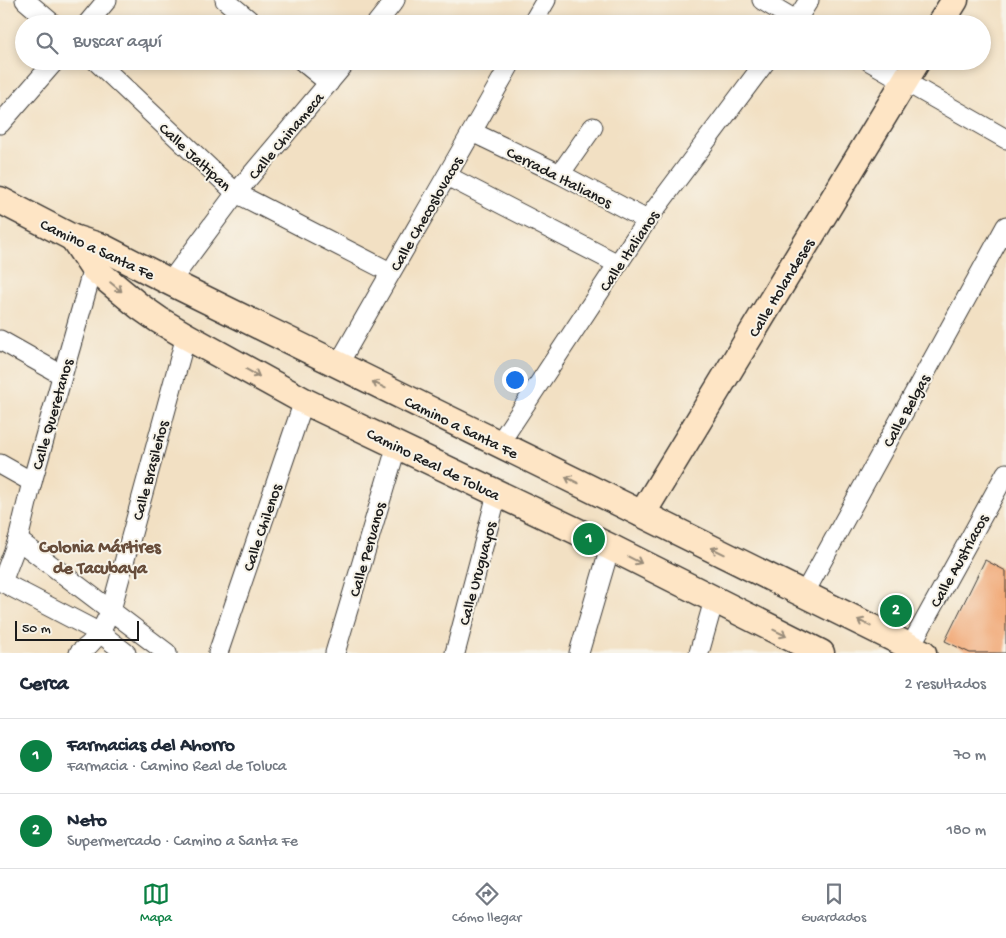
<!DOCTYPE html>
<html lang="es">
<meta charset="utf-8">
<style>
:root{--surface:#fff;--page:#f2f2f3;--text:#1f2937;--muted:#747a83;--line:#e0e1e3;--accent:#0b8043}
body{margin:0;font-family:"Gochi Hand",sans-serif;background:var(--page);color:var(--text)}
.scale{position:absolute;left:15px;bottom:12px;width:124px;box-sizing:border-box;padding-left:5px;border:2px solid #1c1c1c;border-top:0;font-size:14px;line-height:18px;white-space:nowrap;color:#1c1c1c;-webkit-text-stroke:4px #f7f3e8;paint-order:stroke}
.you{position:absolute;left:514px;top:379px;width:18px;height:18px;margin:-12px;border:4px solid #fff;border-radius:50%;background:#1a73e8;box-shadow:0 0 0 8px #1a73e833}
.badge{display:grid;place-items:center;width:32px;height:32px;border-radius:50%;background:var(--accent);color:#fff;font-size:16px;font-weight:700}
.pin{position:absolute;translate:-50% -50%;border:2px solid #fff;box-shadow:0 1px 5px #0006}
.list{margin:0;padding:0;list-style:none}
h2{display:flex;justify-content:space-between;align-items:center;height:65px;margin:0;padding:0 20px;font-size:21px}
h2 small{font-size:16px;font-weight:400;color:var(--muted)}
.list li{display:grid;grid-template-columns:32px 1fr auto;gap:15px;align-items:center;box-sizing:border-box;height:75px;padding:0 20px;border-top:1px solid var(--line)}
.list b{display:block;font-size:19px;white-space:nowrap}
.list p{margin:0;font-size:16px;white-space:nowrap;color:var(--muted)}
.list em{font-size:16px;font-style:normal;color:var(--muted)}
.icon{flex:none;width:28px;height:28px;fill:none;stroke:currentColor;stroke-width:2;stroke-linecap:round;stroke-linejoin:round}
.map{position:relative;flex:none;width:1006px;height:653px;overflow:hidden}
.search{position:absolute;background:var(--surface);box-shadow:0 2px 8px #0003;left:15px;right:15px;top:15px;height:55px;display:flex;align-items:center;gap:12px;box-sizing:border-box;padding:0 18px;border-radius:28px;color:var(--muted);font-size:19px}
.sheet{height:215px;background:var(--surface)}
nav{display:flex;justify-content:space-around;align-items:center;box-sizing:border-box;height:70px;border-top:1px solid var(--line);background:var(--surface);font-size:14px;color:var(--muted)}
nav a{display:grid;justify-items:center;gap:2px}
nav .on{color:var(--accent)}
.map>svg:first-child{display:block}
</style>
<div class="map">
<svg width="1006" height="653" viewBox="0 0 1006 653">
<rect width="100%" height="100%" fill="#f7f3e8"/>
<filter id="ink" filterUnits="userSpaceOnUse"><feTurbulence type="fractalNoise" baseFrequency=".02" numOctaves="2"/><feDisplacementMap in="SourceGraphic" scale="10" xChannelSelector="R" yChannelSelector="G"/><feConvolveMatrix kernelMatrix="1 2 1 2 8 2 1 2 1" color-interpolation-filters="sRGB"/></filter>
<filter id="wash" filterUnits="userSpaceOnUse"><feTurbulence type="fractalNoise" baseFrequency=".0096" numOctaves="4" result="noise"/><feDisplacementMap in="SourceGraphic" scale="20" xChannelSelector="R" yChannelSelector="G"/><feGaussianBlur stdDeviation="1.12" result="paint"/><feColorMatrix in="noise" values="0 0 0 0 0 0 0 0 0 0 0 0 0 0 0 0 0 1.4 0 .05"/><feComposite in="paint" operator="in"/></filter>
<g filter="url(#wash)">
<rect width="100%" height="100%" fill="#f2e0c3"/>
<g id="blocks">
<!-- building -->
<polygon fill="#f1a775" points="985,560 1006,571 1006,653 970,653 945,641"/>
</g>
</g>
<g filter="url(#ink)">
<use href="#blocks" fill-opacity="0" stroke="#3c3935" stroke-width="1"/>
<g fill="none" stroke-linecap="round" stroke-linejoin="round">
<!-- street casing -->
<g stroke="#3c3935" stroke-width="21">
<g id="street">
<polyline points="25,0 53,24"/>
<polyline points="225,0 254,24"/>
<polyline points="762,0 802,24"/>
<polyline points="87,24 107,0"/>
<polyline points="376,24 395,0"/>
<polyline points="532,24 546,0"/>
<polyline points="794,24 809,0"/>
<polyline points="96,61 236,193 390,272"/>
<polyline points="302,61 329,83"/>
<polyline points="869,61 1006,139"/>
<polyline points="0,124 55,61"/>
<polyline points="472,132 560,174 647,220"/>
<polyline points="560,174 593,127"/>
<polyline points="447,176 618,264"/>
<polyline points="170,282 236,193 347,61"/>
<polyline points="0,340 62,375"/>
<path d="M338,365c57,-101 117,-202 174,-304"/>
<polyline points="499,444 647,220 766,61"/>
<polyline points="0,464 32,482"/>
<polyline points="18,540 167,653"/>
<polyline points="0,581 100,633 126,653"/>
<polyline points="2,582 18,540 32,482 93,268 97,257"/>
<polyline points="804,594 1006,226"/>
<polyline points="910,647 1006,473"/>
<polyline points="79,653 89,645 100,633 111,610 186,336"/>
<polyline points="218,653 304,401"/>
<polyline points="335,653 397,445"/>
<polyline points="455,653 497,494"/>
<polyline points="579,653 610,547"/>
<polyline points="699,653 714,600"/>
</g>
</g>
<!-- secondary casing -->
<g stroke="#3c3935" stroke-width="29">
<g id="secondary">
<polyline points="940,24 955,0"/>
<polyline points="0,200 73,238 102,247 170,282 642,514 923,653"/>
<polyline points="73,238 93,268 139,306 159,320 186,336 304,401 610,547 821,653"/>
<polyline points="642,514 917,61"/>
</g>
</g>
<!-- street -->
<use href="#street" stroke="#fff" stroke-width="19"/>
<!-- secondary -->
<use href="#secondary" stroke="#fee5c5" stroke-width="26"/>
</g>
<!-- one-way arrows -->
<defs><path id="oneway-shaft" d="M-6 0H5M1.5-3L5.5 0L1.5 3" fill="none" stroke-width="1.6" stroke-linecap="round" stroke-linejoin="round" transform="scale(1.25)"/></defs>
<g stroke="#988b79">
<use href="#oneway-shaft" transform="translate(116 287) rotate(39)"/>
<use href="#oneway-shaft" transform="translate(253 373) rotate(29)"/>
<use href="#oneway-shaft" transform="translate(379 385) rotate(-154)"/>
<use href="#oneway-shaft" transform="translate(572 480) rotate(-154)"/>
<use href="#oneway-shaft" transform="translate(718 551) rotate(-154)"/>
<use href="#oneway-shaft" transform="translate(635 560) rotate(27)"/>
<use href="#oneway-shaft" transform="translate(864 623) rotate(-153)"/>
<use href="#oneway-shaft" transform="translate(780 633) rotate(26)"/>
</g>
</g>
<g text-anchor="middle" stroke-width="4" stroke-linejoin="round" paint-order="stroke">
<!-- street labels -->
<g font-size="16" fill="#1c1c1c" stroke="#f7f3e8">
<text transform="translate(285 135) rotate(-50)" y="6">Calle Chinameca</text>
<text transform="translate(196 156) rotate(43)" y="6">Calle Jaltipan</text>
<text transform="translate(560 176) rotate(27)" y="6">Cerrada Italianos</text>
<text transform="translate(425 213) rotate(-60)" y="6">Calle Checoslovacos</text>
<text transform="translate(98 248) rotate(25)" y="6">Camino a Santa Fe</text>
<text transform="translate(628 250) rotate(-56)" y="6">Calle Italianos</text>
<text transform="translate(780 287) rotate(-59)" y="6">Calle Holandeses</text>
<text transform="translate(905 410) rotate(-61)" y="6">Calle Belgas</text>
<text transform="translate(51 414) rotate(-74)" y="6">Calle Queretanos</text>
<text transform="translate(462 426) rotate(26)" y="6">Camino a Santa Fe</text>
<text transform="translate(434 463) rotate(26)" y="6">Camino Real de Toluca</text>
<text transform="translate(149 470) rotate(-75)" y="6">Calle Brasileños</text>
<text transform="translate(261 527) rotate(-71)" y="6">Calle Chilenos</text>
<text transform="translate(366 549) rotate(-74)" y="6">Calle Peruanos</text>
<text transform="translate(958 560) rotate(-61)" y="6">Calle Austriacos</text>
<text transform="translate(476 573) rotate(-75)" y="6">Calle Uruguayos</text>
</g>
<!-- neighbourhood labels -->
<g font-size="18" font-weight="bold" fill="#674d3b" stroke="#f7f3e8">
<text x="100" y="552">Colonia Mártires<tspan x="100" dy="21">de Tacubaya</tspan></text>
</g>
</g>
</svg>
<div class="scale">50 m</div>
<div class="you"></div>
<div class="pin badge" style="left:589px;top:539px">1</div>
<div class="pin badge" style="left:896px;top:611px">2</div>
<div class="search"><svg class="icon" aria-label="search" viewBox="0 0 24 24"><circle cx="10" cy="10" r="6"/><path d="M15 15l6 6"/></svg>Buscar aquí</div>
</div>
<section class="sheet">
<h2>Cerca<small>2 resultados</small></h2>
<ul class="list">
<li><span class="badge">1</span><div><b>Farmacias del Ahorro</b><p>Farmacia · Camino Real de Toluca</p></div><em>70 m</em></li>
<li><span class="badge">2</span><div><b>Neto</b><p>Supermercado · Camino a Santa Fe</p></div><em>180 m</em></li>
</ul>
</section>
<nav>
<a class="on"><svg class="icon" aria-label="map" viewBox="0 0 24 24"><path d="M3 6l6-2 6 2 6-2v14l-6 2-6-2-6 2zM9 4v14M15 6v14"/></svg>Mapa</a>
<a><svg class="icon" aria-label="directions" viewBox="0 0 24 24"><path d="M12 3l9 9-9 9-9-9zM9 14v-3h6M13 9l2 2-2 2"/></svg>Cómo llegar</a>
<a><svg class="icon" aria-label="saved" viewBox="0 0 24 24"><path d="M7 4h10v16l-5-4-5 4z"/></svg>Guardados</a>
</nav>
